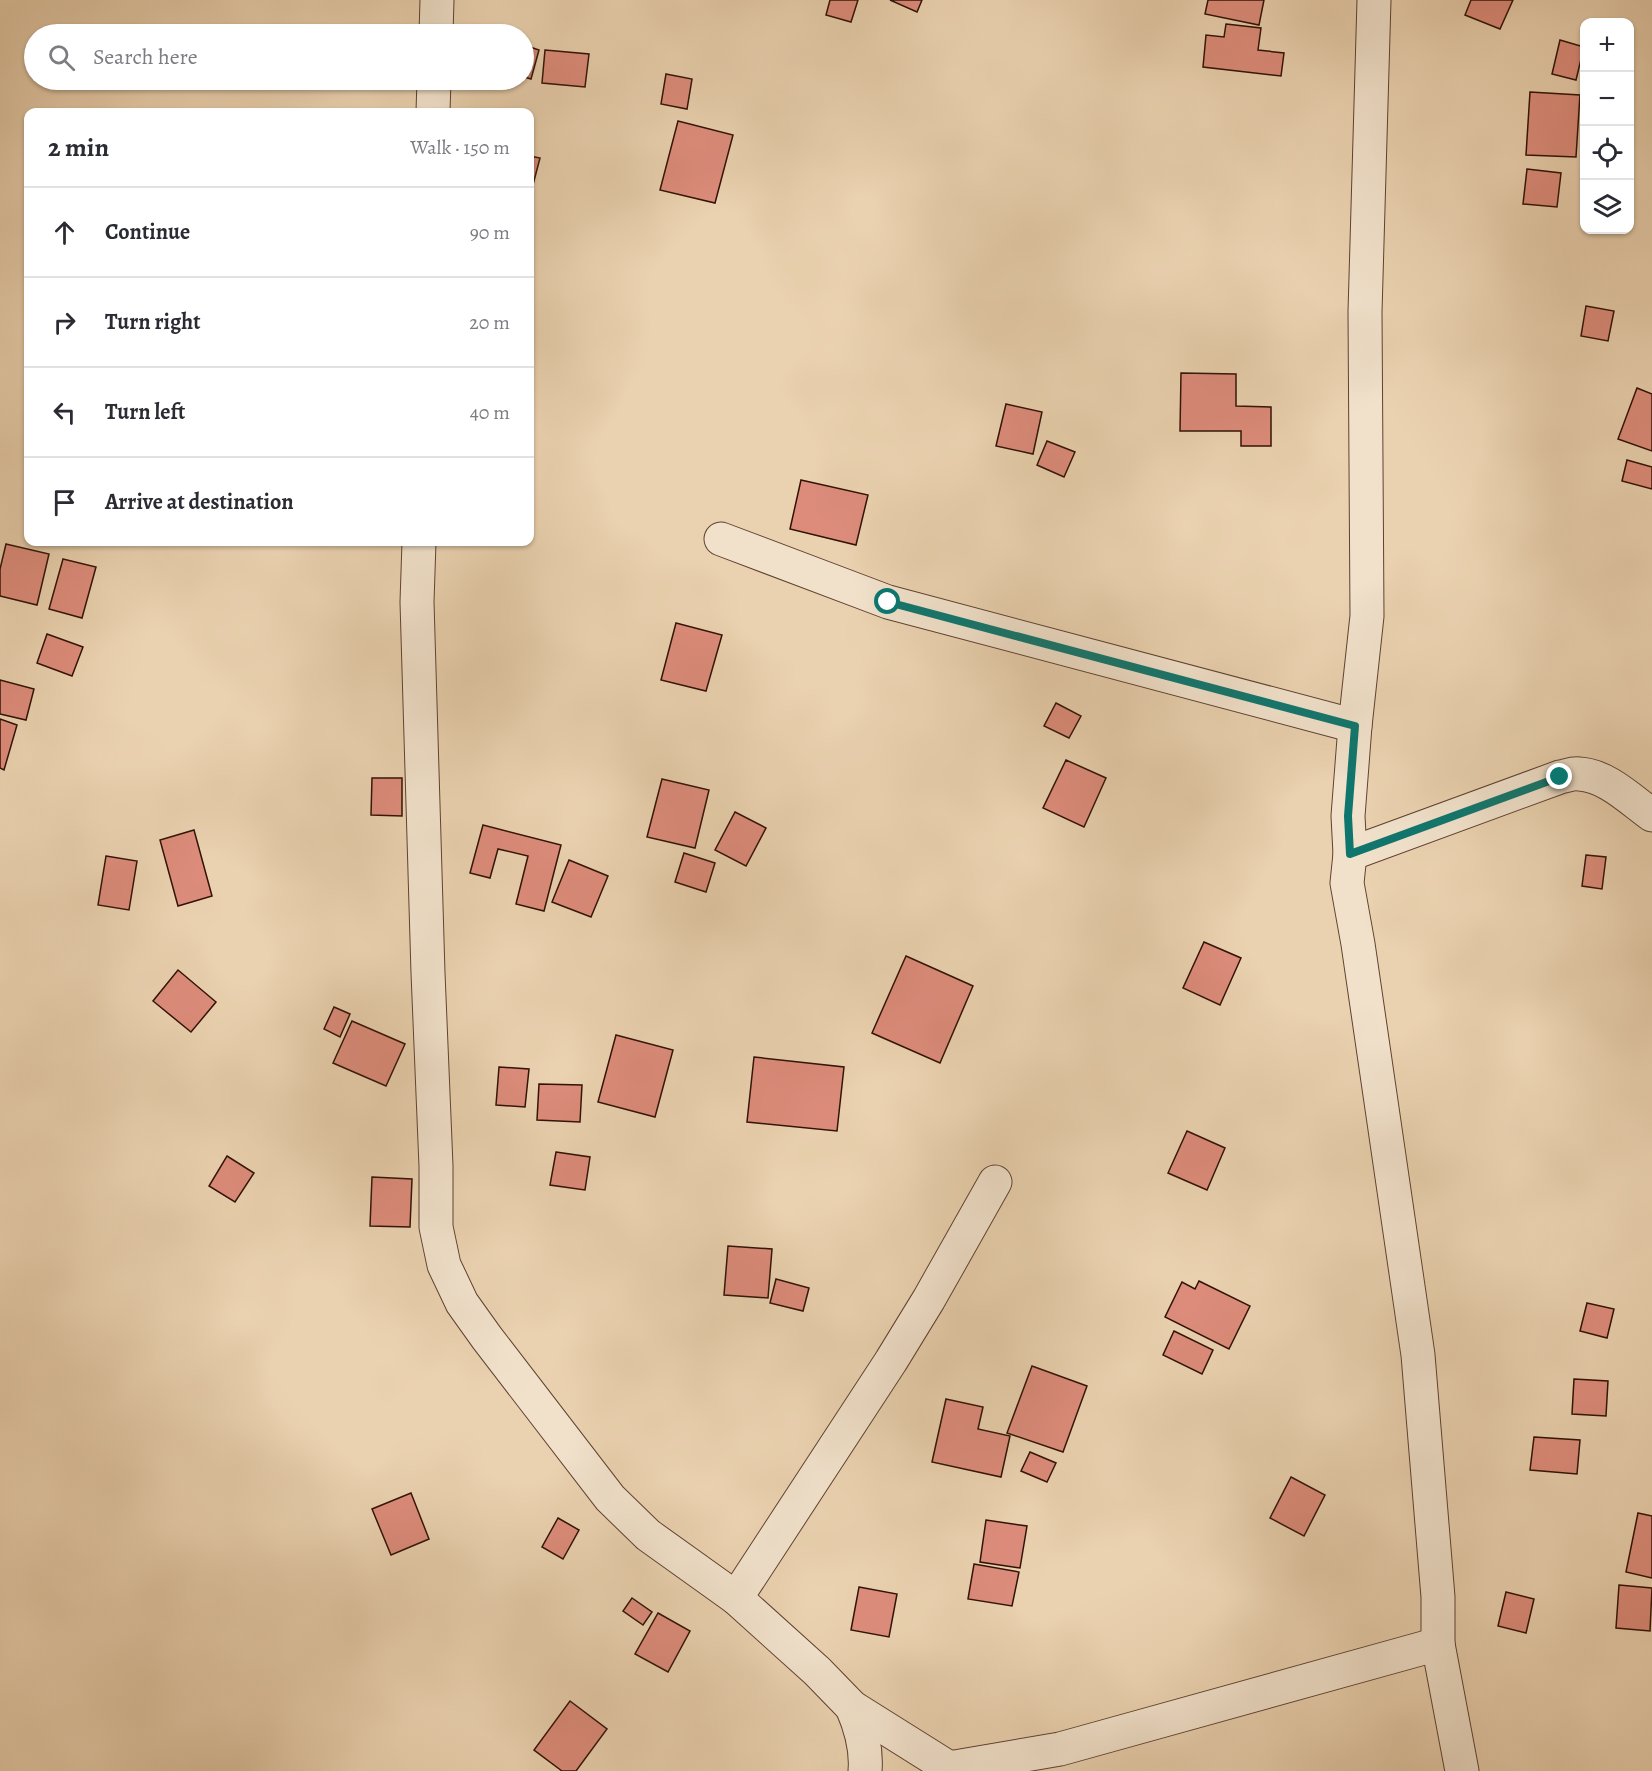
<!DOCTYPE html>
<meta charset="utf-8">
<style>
:root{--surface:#fff;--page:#f2f2f3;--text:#2b2b33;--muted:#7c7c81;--line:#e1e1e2}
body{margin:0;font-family:Alegreya,serif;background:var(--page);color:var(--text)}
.controls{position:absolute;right:18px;top:18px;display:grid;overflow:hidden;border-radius:12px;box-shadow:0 2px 4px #0004}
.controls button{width:54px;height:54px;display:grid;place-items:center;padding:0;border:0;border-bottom:2px solid var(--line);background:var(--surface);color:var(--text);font:30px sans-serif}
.stop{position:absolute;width:18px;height:18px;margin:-14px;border:4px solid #0f766e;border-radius:50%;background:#fff}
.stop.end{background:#0f766e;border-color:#fff;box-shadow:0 2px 6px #0008}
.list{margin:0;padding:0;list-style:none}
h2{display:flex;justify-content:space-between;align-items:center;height:78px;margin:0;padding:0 24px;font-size:26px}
h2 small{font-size:20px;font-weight:400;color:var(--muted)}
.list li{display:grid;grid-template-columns:39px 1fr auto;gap:18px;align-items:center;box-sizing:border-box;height:90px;padding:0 24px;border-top:2px solid var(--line)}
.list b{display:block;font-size:22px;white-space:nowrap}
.list em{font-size:20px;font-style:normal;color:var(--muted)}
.icon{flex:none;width:33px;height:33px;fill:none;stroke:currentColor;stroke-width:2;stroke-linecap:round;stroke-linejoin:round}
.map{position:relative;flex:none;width:1652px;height:1771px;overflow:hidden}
.search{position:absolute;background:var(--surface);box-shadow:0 2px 4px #0004;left:24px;top:24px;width:510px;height:66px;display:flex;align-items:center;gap:15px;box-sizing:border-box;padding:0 21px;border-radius:33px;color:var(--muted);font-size:22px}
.panel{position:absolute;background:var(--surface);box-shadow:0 2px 4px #0004;left:24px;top:108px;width:510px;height:438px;border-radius:12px}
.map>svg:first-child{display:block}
</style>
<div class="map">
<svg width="1652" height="1771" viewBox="0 0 1652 1771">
<rect width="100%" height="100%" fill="#ead1af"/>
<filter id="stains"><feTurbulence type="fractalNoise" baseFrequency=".00333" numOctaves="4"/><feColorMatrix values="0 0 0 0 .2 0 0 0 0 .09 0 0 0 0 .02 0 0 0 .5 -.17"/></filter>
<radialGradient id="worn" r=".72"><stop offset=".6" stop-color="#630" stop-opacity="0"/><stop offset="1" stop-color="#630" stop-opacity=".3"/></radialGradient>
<!-- building -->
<g fill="#dd8c7b" stroke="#311206" stroke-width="1.5">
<polygon points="830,0 858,0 851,22 826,15"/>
<polygon points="890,0 922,0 917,12"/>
<polygon points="1208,0 1264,0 1259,25 1205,14"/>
<polygon points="1471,0 1513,0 1500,29 1465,15"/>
<polygon points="1226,24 1261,28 1258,50 1284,53 1281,76 1203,67 1206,35 1224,37"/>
<polygon points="1560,40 1584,47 1576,80 1552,74"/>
<polygon points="524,45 539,50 531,79 524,77"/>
<polygon points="545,50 589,54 585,87 542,83"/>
<polygon points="666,74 692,79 687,109 661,104"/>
<polygon points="1530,92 1580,95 1576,157 1526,155"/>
<polygon points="678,121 733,135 715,203 660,190"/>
<polygon points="530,156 540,158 530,196"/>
<polygon points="1527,169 1561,173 1557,207 1523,204"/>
<polygon points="1586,306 1614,311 1608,341 1581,336"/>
<polygon points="1181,373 1236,374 1236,406 1271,407 1271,446 1241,446 1241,431 1180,431"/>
<polygon points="1637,388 1652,394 1652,451 1618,439"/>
<polygon points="1006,404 1042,412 1033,454 996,446"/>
<polygon points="1047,441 1075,452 1064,477 1037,465"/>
<polygon points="1627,460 1652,467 1652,489 1622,481"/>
<polygon points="801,480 868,495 856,545 790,529"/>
<polygon points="6,544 49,554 37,605 0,596 0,569"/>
<polygon points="63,559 96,567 82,618 49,609"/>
<polygon points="676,623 722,635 706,691 661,680"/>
<polygon points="47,634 83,647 72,676 37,663"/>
<polygon points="0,680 34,689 26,720 0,714"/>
<polygon points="1056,703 1081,716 1069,738 1044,726"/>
<polygon points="0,719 17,725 4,770 0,768"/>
<polygon points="1066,760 1106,778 1084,827 1043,808"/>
<polygon points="372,778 402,778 402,816 371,815"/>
<polygon points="662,779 709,790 695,848 647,837"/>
<polygon points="735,812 766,828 746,866 715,850"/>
<polygon points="483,825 561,845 544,911 516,904 528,856 498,849 490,878 470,873"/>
<polygon points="194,830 212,896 178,906 160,840"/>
<polygon points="684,853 715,863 706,892 675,882"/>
<polygon points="1586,855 1606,857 1602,889 1582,886"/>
<polygon points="106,856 137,861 129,910 98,905"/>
<polygon points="569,860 608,876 591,917 552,902"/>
<polygon points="1204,942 1241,958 1220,1005 1183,988"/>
<polygon points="906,956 973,986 940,1063 872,1033"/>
<polygon points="178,970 216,1002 191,1032 153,1001"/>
<polygon points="334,1007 350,1014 340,1037 324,1029"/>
<polygon points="352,1021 405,1044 386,1086 333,1063"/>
<polygon points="616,1035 673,1050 655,1117 598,1102"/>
<polygon points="754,1057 844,1067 837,1131 747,1122"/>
<polygon points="499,1067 529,1069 525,1107 496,1105"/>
<polygon points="539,1084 582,1085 580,1122 537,1120"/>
<polygon points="1187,1131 1225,1148 1207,1190 1168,1173"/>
<polygon points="556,1152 590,1157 585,1190 550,1185"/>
<polygon points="227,1156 254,1173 235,1202 209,1186"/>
<polygon points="372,1177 412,1179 410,1227 370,1226"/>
<polygon points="728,1246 772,1249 768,1298 724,1295"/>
<polygon points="776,1279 809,1288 803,1311 770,1303"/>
<polygon points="1199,1281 1250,1306 1229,1349 1165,1317 1182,1282 1195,1289"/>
<polygon points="1587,1303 1614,1309 1607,1338 1580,1331"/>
<polygon points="1174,1331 1213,1350 1202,1374 1163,1355"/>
<polygon points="1032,1366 1087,1386 1063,1452 1007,1433"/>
<polygon points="1574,1379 1608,1381 1606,1416 1572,1414"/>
<polygon points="946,1399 983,1407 978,1429 1010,1436 1001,1477 932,1462"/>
<polygon points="1534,1437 1580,1440 1577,1474 1530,1470"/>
<polygon points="1030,1452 1056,1463 1047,1482 1021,1471"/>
<polygon points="1291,1477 1325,1495 1304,1536 1270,1518"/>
<polygon points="411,1493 429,1539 391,1555 372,1509"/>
<polygon points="1638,1513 1652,1516 1652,1578 1626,1572"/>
<polygon points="558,1518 579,1530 563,1559 542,1547"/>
<polygon points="986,1520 1027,1526 1020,1568 980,1562"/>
<polygon points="974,1564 1019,1572 1012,1606 968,1599"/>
<polygon points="1619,1585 1652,1588 1650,1631 1616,1628"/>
<polygon points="859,1587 897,1594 889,1637 851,1630"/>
<polygon points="1506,1592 1534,1599 1526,1633 1498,1626"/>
<polygon points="632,1598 652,1612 643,1625 623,1611"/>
<polygon points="658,1613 690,1631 668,1672 635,1654"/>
<polygon points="570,1701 607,1729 576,1771 562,1771 534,1750"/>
</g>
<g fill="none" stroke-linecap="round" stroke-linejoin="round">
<!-- minor casing -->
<g stroke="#5f4230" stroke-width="35">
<g id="minor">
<polyline points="1374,0 1365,312 1367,616 1355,726 1348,816 1350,854 1347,883 1358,944 1418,1355 1438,1597 1438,1644 1462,1771"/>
<polyline points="436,34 437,0"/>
<polyline points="433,112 434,80"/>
<polyline points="721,539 888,602 1355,726"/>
<polyline points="419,542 417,602 428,973 436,1166 436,1227 444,1265 462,1303 487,1338 610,1498 648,1535 736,1598 817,1671 852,1707 954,1771"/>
<path d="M1350,854l210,-77c6,-1 13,-4 19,-3 27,1 52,26 73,41"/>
<polyline points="736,1598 891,1361 929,1299 995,1182"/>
<path d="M852,1707c9,21 15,41 13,64"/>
<polyline points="949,1768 1060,1749 1438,1644"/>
</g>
</g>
<!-- minor -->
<use href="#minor" stroke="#f1e1cb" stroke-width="33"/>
</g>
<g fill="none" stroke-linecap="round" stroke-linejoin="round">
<!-- route -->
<polyline stroke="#0f766e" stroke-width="8" points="888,602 1355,726 1348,816 1350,854 1560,777"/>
</g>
<rect width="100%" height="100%" filter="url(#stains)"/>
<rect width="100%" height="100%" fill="url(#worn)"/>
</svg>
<div class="controls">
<button>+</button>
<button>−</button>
<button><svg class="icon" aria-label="locate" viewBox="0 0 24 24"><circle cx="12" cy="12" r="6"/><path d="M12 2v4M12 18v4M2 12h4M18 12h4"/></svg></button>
<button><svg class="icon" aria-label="layers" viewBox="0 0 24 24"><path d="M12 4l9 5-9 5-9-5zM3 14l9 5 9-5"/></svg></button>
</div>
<div class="stop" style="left:888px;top:602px"></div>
<div class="stop end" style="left:1560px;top:777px"></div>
<div class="search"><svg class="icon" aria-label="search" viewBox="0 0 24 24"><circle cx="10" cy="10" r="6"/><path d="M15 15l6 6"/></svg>Search here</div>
<section class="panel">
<h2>2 min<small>Walk · 150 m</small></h2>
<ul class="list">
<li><svg class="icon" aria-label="ahead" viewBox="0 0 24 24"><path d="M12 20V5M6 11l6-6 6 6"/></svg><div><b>Continue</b></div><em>90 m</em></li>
<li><svg class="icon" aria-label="right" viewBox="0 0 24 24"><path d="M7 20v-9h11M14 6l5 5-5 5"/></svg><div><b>Turn right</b></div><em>20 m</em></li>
<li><svg class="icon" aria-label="left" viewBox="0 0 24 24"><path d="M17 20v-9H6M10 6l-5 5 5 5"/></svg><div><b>Turn left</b></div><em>40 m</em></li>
<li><svg class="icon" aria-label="arrive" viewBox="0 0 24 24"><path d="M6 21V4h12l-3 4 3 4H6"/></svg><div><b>Arrive at destination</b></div></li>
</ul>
</section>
</div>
